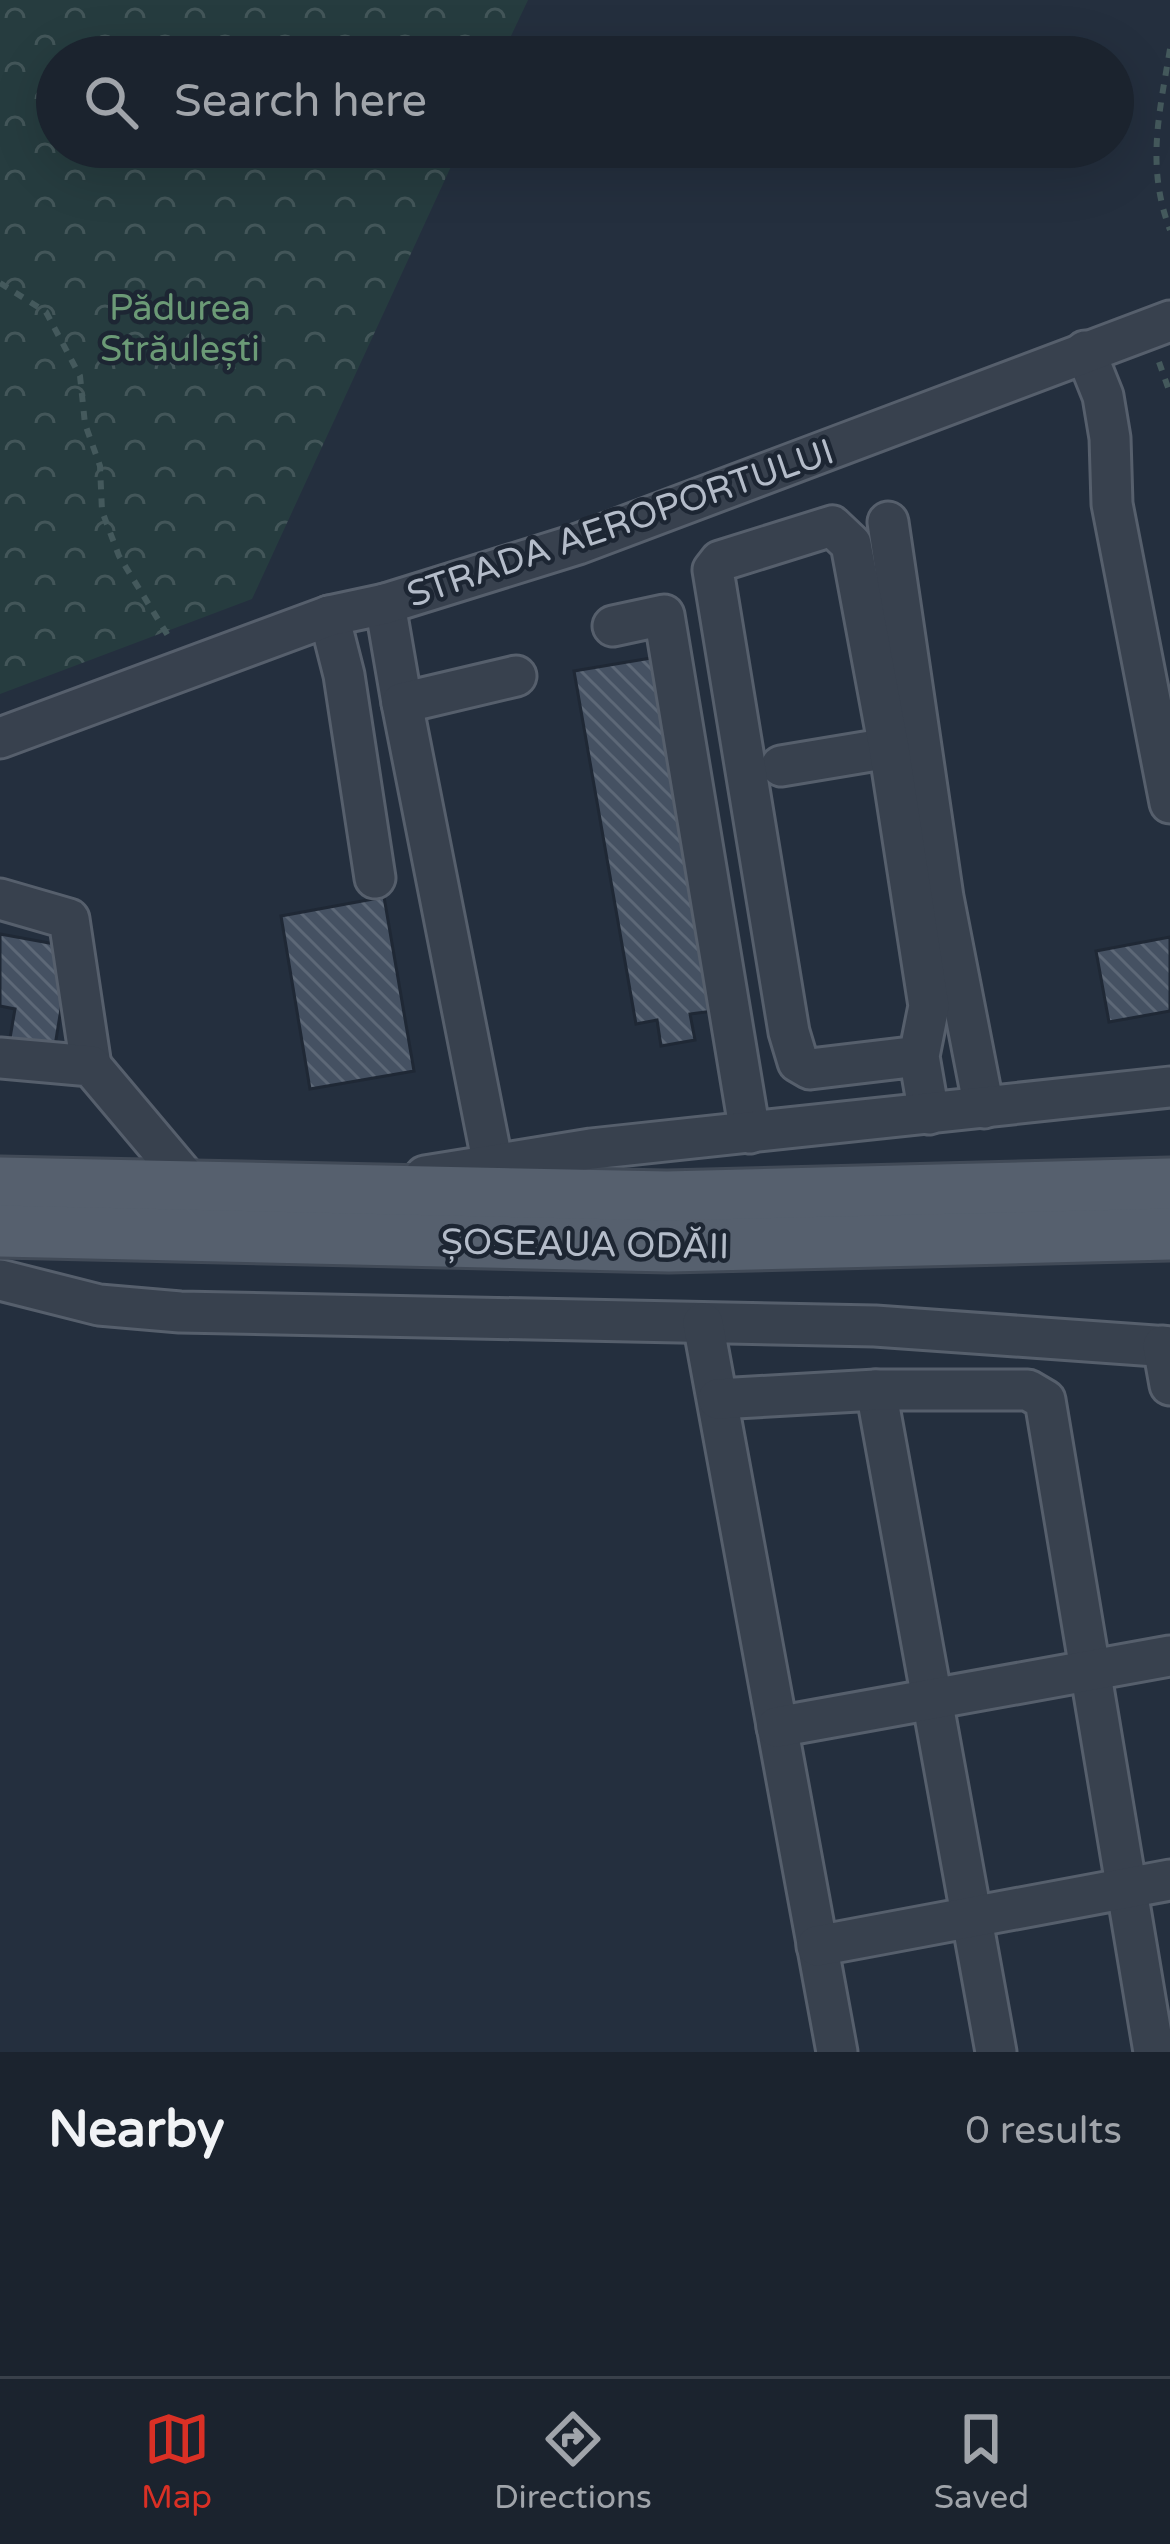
<!DOCTYPE html>
<meta charset="utf-8">
<style>
:root{--surface:#1b232e;--page:#282f3a;--text:#f1f3f6;--muted:#a0a4aa;--line:#39404a;--accent:#d93025}
body{margin:0;font-family:"Varela Round",sans-serif;background:var(--page);color:var(--text)}
.list{margin:0;padding:0;list-style:none}
h2{display:flex;justify-content:space-between;align-items:center;height:156px;margin:0;padding:0 48px;font-size:51px}
h2 small{font-size:39px;font-weight:400;color:var(--muted)}
.icon{flex:none;width:66px;height:66px;fill:none;stroke:currentColor;stroke-width:2;stroke-linecap:round;stroke-linejoin:round}
.map{position:relative;flex:none;width:1170px;height:2052px;overflow:hidden}
.search{position:absolute;background:var(--surface);box-shadow:0 12px 48px #0002;left:36px;right:36px;top:36px;height:132px;display:flex;align-items:center;gap:30px;box-sizing:border-box;padding:0 42px;border-radius:66px;color:var(--muted);font-size:45px}
.sheet{height:324px;background:var(--surface)}
nav{display:flex;justify-content:space-around;align-items:center;box-sizing:border-box;height:168px;border-top:3px solid var(--line);background:var(--surface);font-size:33px;color:var(--muted)}
nav a{display:grid;justify-items:center;gap:6px}
nav .on{color:var(--accent)}
.map>svg:first-child{display:block}
</style>
<div class="map">
<svg width="1170" height="2052" viewBox="0 0 1170 2052">
<defs>
<pattern id="forest-crowns" width="20" height="18" patternUnits="userSpaceOnUse" patternTransform="scale(3)"><rect width="20" height="18" fill="#263c3f"/><path d="M2 6a3 3 0 1 1 6 0M12 15a3 3 0 1 1 6 0" fill="none" stroke="#435659"/></pattern>
<pattern id="building-back-hatch" width="6" height="6" patternUnits="userSpaceOnUse" patternTransform="scale(3)"><rect width="6" height="6" fill="#455162"/><path d="M-1 5l2 2M0 0l6 6M5-1l2 2" fill="none" stroke="#5d6877"/></pattern>
</defs>
<rect width="100%" height="100%" fill="#242f3e"/>
<!-- forest -->
<polygon fill="url(#forest-crowns)" points="0,0 528,0 501,57 57,57 57,147 460,147 252,599 0,694"/>
<!-- building -->
<g fill="url(#building-back-hatch)" stroke="#1f2835" stroke-width="3">
<polygon points="651,658 713,1011 690,1014 695,1040 661,1046 657,1020 636,1024 574,671"/>
<polygon points="384,897 414,1071 310,1089 281,916"/>
<polygon points="0,934 71,947 54,1052 9,1044 15,1009 0,1006"/>
<polygon points="1170,937 1170,1011 1109,1022 1096,951"/>
</g>
<g fill="none" stroke-linecap="round" stroke-linejoin="round">
<!-- minor casing -->
<g stroke="#565f6c" stroke-width="45">
<g id="minor">
<polyline points="1085,351 1103,396 1110,438 1112,504 1170,803"/>
<polyline points="888,522 943,897 984,1108"/>
<polyline points="385,604 402,703"/>
<polyline points="329,616 344,675 375,878"/>
<polyline points="613,626 664,615 750,1133"/>
<polyline points="0,738 329,616 385,604 578,544 1170,321"/>
<polyline points="781,766 889,748"/>
<polyline points="0,899 69,919 91,1066"/>
<polyline points="919,1056 810,1069 798,1062 789,1032 713,570 720,561 832,526 851,544 889,748 929,1006 919,1056 929,1114"/>
<polyline points="0,1058 91,1066 192,1186"/>
<polyline points="493,1165 402,703 516,676"/>
<polyline points="425,1176 591,1149 1170,1087"/>
<polyline points="0,1280 99,1305 180,1312 875,1326 1170,1347"/>
<polyline points="703,1323 837,2052"/>
<polyline points="1163,1346 1170,1385"/>
<polyline points="876,1390 996,2052"/>
<polyline points="718,1399 876,1390 1028,1390 1045,1400 1154,2052"/>
<polyline points="777,1727 1170,1656"/>
<polyline points="817,1946 1170,1880"/>
</g>
</g>
<!-- major casing -->
<g stroke="#414a57" stroke-width="57">
<g id="major">
<polyline points="0,1183 667,1197 1170,1184"/>
<polyline points="0,1231 669,1246 1170,1234"/>
</g>
</g>
<!-- path -->
<g stroke="#44595c" stroke-width="6" stroke-dasharray="9 9" stroke-linecap="butt">
<path d="M1170,49c-11,66 -24,117 0,181"/>
<polyline points="0,283 46,312 80,376 85,424 100,466 102,511 119,556 170,639"/>
<polyline points="1159,362 1170,393"/>
</g>
<!-- minor -->
<use href="#minor" stroke="#38414e" stroke-width="39"/>
<!-- major -->
<use href="#major" stroke="#56606e" stroke-width="51"/>
</g>
<g text-anchor="middle" stroke-width="9" stroke-linejoin="round" paint-order="stroke">
<!-- park labels -->
<g font-size="36" fill="#6b9a76" stroke="#1d2633">
<text x="180" y="320">Pădurea<tspan x="180" dy="41">Străulești</tspan></text>
</g>
<!-- street labels -->
<g font-size="36" fill="#b4bcc9" stroke="#1d2633">
<text transform="translate(620 522) rotate(-19)" y="13">STRADA AEROPORTULUI</text>
<text transform="translate(585 1243) rotate(1)" y="13">ȘOSEAUA ODĂII</text>
</g>
</g>
</svg>
<div class="search"><svg class="icon" aria-label="search" viewBox="0 0 24 24"><circle cx="10" cy="10" r="6"/><path d="M15 15l6 6"/></svg>Search here</div>
</div>
<section class="sheet">
<h2>Nearby<small>0 results</small></h2>
<ul class="list">
</ul>
</section>
<nav>
<a class="on"><svg class="icon" aria-label="map" viewBox="0 0 24 24"><path d="M3 6l6-2 6 2 6-2v14l-6 2-6-2-6 2zM9 4v14M15 6v14"/></svg>Map</a>
<a><svg class="icon" aria-label="directions" viewBox="0 0 24 24"><path d="M12 3l9 9-9 9-9-9zM9 14v-3h6M13 9l2 2-2 2"/></svg>Directions</a>
<a><svg class="icon" aria-label="saved" viewBox="0 0 24 24"><path d="M7 4h10v16l-5-4-5 4z"/></svg>Saved</a>
</nav>
